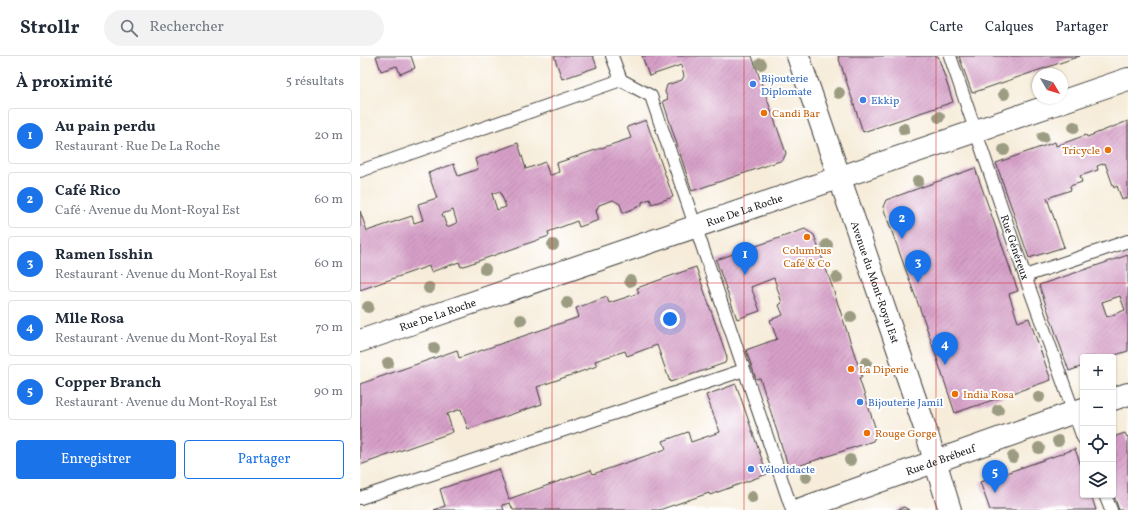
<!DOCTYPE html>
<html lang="fr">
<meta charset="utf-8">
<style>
:root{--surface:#fff;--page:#f2f2f3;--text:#1f2937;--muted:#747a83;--line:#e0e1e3;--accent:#1a73e8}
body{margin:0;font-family:Vollkorn,serif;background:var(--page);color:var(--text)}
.controls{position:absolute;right:12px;bottom:12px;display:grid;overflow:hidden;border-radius:4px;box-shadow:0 1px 3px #0004}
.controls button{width:36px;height:36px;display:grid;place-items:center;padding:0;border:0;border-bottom:1px solid var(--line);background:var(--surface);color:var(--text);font:20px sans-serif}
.compass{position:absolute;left:672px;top:12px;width:36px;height:36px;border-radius:50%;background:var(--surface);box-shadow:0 1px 3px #0004;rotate:128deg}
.you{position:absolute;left:310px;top:263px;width:14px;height:14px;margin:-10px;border:3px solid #fff;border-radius:50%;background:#1a73e8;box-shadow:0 0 0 6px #1a73e833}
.badge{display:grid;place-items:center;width:26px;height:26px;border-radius:50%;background:var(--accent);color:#fff;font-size:13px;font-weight:700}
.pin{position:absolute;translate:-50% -33px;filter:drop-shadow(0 1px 2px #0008)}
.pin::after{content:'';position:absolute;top:21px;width:14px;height:12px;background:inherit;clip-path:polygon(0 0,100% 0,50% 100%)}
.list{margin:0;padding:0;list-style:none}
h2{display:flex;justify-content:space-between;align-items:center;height:52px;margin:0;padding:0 16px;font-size:17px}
h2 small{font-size:13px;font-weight:400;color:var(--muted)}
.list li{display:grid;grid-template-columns:26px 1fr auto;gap:12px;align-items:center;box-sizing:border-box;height:56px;margin:0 8px 8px;padding:0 8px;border:1px solid var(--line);border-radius:4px}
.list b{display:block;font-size:15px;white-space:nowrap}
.list p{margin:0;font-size:13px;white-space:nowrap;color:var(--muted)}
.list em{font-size:13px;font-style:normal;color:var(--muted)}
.actions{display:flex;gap:8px;padding:12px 16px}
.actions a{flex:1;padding:9px 0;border:1px solid var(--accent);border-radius:4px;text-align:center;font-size:14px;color:var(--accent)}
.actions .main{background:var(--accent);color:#fff}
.icon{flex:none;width:22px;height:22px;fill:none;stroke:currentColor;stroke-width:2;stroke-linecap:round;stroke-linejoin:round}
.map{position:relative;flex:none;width:768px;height:454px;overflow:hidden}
header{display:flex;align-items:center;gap:24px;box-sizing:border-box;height:56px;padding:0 20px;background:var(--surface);border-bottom:1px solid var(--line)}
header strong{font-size:19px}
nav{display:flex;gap:22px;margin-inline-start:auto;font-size:14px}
.search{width:280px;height:36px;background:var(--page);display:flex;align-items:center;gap:10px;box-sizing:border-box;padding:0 14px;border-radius:22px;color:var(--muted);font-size:15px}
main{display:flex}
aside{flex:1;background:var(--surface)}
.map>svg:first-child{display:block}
</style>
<header>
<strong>Strollr</strong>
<div class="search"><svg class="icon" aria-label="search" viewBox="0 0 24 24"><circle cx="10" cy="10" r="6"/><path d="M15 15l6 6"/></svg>Rechercher</div>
<nav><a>Carte</a><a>Calques</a><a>Partager</a></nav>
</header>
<main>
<aside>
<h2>À proximité<small>5 résultats</small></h2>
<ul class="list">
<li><span class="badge">1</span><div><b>Au pain perdu</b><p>Restaurant · Rue De La Roche</p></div><em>20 m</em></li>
<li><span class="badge">2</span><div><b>Café Rico</b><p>Café · Avenue du Mont-Royal Est</p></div><em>60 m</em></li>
<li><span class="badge">3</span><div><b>Ramen Isshin</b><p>Restaurant · Avenue du Mont-Royal Est</p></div><em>60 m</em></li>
<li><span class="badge">4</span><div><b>Mlle Rosa</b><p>Restaurant · Avenue du Mont-Royal Est</p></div><em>70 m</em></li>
<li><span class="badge">5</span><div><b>Copper Branch</b><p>Restaurant · Avenue du Mont-Royal Est</p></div><em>90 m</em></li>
</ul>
<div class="actions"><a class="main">Enregistrer</a><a>Partager</a></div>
</aside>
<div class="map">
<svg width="768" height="454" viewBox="0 0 768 454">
<defs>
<pattern id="building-hatch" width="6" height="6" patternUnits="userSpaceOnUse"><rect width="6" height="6" fill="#d69fc7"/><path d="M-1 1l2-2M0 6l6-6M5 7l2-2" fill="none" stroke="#b788aa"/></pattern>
</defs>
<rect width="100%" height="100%" fill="#fff"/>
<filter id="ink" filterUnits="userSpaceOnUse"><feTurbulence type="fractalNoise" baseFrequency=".025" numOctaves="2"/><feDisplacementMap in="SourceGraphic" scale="8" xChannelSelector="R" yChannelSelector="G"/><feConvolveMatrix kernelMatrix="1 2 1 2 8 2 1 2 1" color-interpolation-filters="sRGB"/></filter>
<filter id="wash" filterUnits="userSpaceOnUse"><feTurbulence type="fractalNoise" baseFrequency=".012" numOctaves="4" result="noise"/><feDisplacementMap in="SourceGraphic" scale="16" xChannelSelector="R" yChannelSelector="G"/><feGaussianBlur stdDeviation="0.9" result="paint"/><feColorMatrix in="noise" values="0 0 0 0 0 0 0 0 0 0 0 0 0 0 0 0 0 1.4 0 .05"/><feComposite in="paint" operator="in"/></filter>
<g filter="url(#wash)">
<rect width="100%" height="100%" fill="#f6ecd9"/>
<g id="blocks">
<!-- building -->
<g fill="url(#building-hatch)" fill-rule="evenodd">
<polygon points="16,0 51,0 55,12 40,18 37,10 21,15"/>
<polygon points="194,0 233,0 237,11 202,23"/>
<polygon points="282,0 392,0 426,97 423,104 332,135 303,45 308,43 305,36 307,29 322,24 324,20 321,9 289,20"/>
<polygon points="478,0 578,0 593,46 503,76"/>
<polygon points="599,0 720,0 612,37"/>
<path d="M286,64l27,77 -21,7 -2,-5 -8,3v3l-19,8 -3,-9 -7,-4 -14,5 -3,6 3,9 -20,7 -2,-6 -29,11 1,4 -88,31 -2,-5 -28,10 -2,-6 -69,24v-79l7,20 45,-15 2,7 9,-3 -5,-16 19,-6 -9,-25 26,-9 4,12 20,-7 -3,-10 43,-16 8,26 19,-7 4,12 2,1 8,-3 -2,-9 74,-25 -4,-11zM140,135l6,16 -9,3 -5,-16zM93,154l4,13 -10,4 -5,-13z"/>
<polygon points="768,65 768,141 762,144 757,130 754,132 745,107 737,110 738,114 720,120 722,126 710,130 711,134 687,142 704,191 669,202 636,107 695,86 696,90 726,79 727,81"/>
<polygon points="615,112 658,235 649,238 658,266 669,262 691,324 595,357 565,267 523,151 526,144"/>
<polygon points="445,173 454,179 472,230 502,321 499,322 517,377 513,385 429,413 400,322 396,323 386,294 417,283 410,264 423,259 419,249 422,247 414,222 391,231 400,255 377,263 356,204"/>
<path d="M768,199v96l-19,6h-26v9l-14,5 -30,-86zM760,240l5,14 -18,7 -5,-15z"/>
<polygon points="336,211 367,301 365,307 310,326 297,289 267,300 265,295 235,305 237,310 177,331 182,348 108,373 101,353 87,358 93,376 0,409 0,328 97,294 99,302 219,261 216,252 247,241 249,247 279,237 277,232"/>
<polygon points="376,328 407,418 350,439 349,437 299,454 153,454 150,447 142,449 144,454 74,454 85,450 80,433 139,413 149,443 231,414 233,418 306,393 303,385 328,376 331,386 360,376 346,339"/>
<polygon points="765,377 767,381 768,380 768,454 759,454 753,437 753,395 756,394 753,386 753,381"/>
<polygon points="715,393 723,415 723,439 731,439 736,454 630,454 620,426"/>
<polygon points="544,451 549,454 536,454"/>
</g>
</g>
</g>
<g filter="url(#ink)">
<use href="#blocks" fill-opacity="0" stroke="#3d3b38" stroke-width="1"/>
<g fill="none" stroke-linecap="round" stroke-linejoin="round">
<!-- lane casing -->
<g stroke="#3d3b38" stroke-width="14">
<g id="lane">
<polyline points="252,0 261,24 291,40 432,454"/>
<path id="s1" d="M590,0l75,220 58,162"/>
<polyline points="0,115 261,24"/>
<polyline points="665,220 768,185"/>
<polyline points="745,439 751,454"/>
<polyline points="0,442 384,314"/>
</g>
</g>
<!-- street casing -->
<g stroke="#3d3b38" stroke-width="24">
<g id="street">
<path id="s2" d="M0,285l768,-262"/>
<polyline points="753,343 768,338"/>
<path id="s3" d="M438,454l285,-101"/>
</g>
</g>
<!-- secondary casing -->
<g stroke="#3d3b38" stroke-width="24">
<g id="secondary">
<path id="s4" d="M438,0l127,372 25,82"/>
</g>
</g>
<!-- lane -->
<use href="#lane" stroke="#fff" stroke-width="12"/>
<!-- street -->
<use href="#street" stroke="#fff" stroke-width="22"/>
<!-- secondary -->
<use href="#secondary" stroke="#fff" stroke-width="22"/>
</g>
<!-- trees -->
<g fill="#9c9c82">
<circle cx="401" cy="8" r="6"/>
<circle cx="479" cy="37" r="6"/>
<circle cx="644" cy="38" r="6"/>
<circle cx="579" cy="61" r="6"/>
<circle cx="714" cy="71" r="6"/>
<circle cx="544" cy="73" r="6"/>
<circle cx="683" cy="81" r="6"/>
<circle cx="644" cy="94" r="6"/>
<circle cx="558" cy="125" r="6"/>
<circle cx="193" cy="189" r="6"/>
<circle cx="467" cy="189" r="6"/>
<circle cx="125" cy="213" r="6"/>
<circle cx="477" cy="222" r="6"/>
<circle cx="270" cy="225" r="6"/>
<circle cx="69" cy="232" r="6"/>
<circle cx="207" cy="247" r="6"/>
<circle cx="8" cy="251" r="6"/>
<circle cx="491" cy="261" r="6"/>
<circle cx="161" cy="264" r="6"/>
<circle cx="74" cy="292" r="6"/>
<circle cx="28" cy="307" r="6"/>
<circle cx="506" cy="307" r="6"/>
<circle cx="679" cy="341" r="6"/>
<circle cx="638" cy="354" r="6"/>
<circle cx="698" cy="385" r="6"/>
<circle cx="679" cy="392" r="6"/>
<circle cx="653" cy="401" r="6"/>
<circle cx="490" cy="404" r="6"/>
<circle cx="446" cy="421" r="6"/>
<circle cx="392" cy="441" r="6"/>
</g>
</g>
<!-- grid -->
<path fill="none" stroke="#d62828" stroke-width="1" stroke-opacity="0.55" d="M192,0v454M384,0v454M576,0v454M0,227h768"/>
<!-- markers -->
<g fill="#3f7fe0" stroke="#fff" stroke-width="1.5">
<circle cx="393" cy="28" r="4"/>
<circle cx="503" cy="44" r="4"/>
<circle cx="500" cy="346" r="4"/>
<circle cx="391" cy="413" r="4"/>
</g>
<g fill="#e8710a" stroke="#fff" stroke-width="1.5">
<circle cx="404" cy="57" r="4"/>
<circle cx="748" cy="94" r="4"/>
<circle cx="447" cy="181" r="4"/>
<circle cx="491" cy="313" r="4"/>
<circle cx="595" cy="338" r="4"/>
<circle cx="507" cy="377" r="4"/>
</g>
<g text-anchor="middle" stroke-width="4" stroke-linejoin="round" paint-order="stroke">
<!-- shop labels -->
<g font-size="11" fill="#366cbe" stroke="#fff" text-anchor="start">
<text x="401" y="26">Bijouterie<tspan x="401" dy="13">Diplomate</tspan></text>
<text x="511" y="48">Ekkip</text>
<text x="508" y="350">Bijouterie Jamil</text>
<text x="399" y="417">Vélodidacte</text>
</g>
<!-- food labels -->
<g font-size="11" fill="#c56008" stroke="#fff" text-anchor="start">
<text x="412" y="61">Candi Bar</text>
<text x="740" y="98" text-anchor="end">Tricycle</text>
<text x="447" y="198" text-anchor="middle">Columbus<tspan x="447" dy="13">Café &amp; Co</tspan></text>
<text x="499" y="317">La Diperie</text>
<text x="603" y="342">India Rosa</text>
<text x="515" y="381">Rouge Gorge</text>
</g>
<!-- street labels -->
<g font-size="11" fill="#1c1c1c" stroke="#fff">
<text dy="4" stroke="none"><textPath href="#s2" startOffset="406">Rue De La Roche</textPath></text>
<text dy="4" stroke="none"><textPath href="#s1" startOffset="202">Rue Généreux</textPath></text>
<text dy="4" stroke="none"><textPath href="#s4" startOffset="239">Avenue du Mont-Royal Est</textPath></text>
<text dy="4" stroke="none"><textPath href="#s2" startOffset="82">Rue De La Roche</textPath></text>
<text dy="4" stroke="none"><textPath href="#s3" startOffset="151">Rue de Brébeuf</textPath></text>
</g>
</g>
</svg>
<div class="controls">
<button>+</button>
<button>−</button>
<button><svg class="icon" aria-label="locate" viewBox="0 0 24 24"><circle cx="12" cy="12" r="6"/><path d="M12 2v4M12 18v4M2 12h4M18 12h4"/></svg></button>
<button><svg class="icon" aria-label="layers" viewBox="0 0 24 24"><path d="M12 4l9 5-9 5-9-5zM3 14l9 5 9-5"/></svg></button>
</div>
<svg class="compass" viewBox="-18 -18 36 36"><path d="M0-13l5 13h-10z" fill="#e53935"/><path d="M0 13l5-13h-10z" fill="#747a83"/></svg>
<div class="you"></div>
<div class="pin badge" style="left:385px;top:219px">1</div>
<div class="pin badge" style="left:542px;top:183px">2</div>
<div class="pin badge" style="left:558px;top:227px">3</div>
<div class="pin badge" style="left:585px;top:309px">4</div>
<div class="pin badge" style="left:635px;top:437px">5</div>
</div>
</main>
